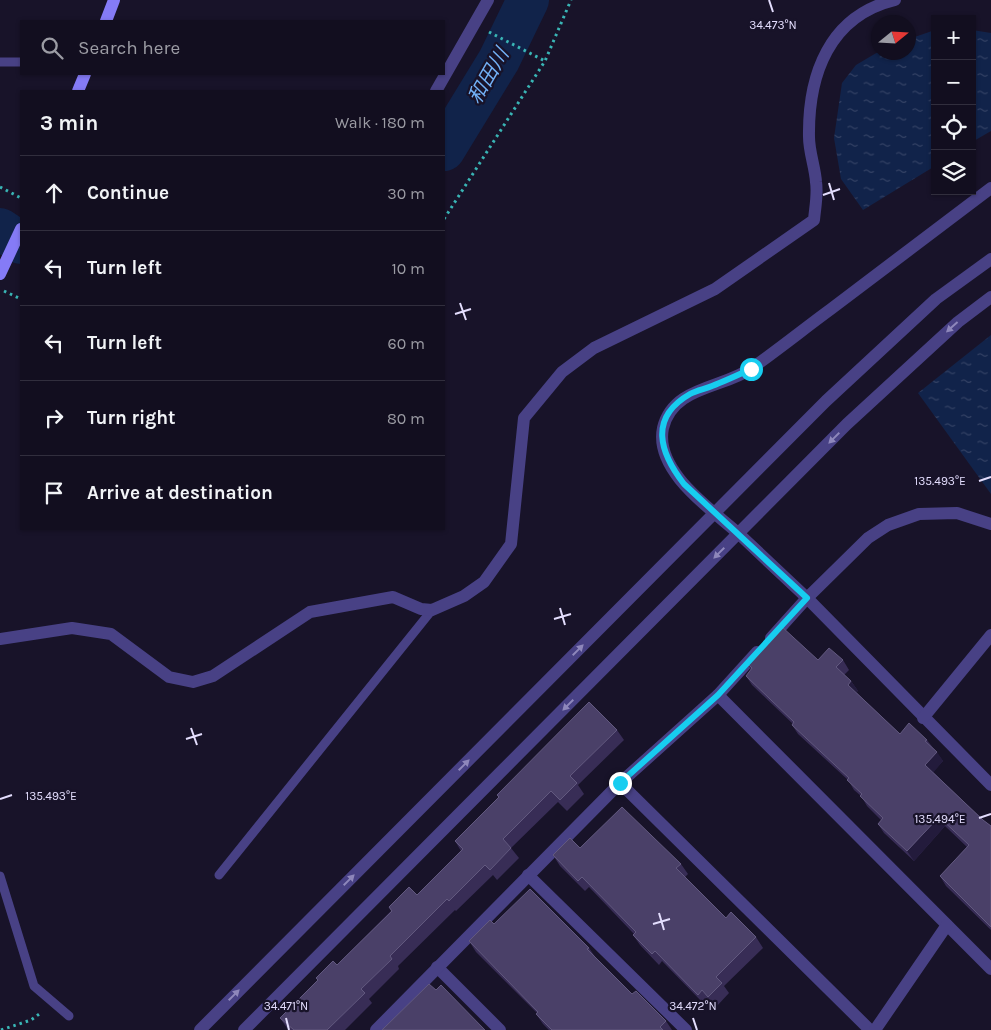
<!DOCTYPE html>
<meta charset="utf-8">
<style>
:root{--surface:#120e1f;--page:#1b1728;--text:#f1f3f6;--muted:#9c9ca4;--line:#312e3d}
body{margin:0;font-family:Karla,"Noto Sans JP",sans-serif;background:var(--page);color:var(--text)}
.controls{position:absolute;right:15px;top:15px;display:grid;overflow:hidden;border-radius:0px;box-shadow:0 1px 4px #0004}
.controls button{width:45px;height:45px;display:grid;place-items:center;padding:0;border:0;border-bottom:1px solid var(--line);background:var(--surface);color:var(--text);font:25px sans-serif}
.compass{position:absolute;left:871px;top:15px;width:45px;height:45px;border-radius:50%;background:var(--surface);box-shadow:0 1px 4px #0004;rotate:72deg}
.stop{position:absolute;width:15px;height:15px;margin:-11px;border:4px solid #17cdf0;border-radius:50%;background:#fff}
.stop.end{background:#17cdf0;border-color:#fff;box-shadow:0 1px 5px #0008}
.list{margin:0;padding:0;list-style:none}
h2{display:flex;justify-content:space-between;align-items:center;height:65px;margin:0;padding:0 20px;font-size:21px}
h2 small{font-size:16px;font-weight:400;color:var(--muted)}
.list li{display:grid;grid-template-columns:32px 1fr auto;gap:15px;align-items:center;box-sizing:border-box;height:75px;padding:0 20px;border-top:1px solid var(--line)}
.list b{display:block;font-size:19px;white-space:nowrap}
.list em{font-size:16px;font-style:normal;color:var(--muted)}
.icon{flex:none;width:28px;height:28px;fill:none;stroke:currentColor;stroke-width:2;stroke-linecap:round;stroke-linejoin:round}
.map{position:relative;flex:none;width:991px;height:1030px;overflow:hidden}
.search{position:absolute;background:var(--surface);box-shadow:0 1px 4px #0004;left:20px;top:20px;width:425px;height:55px;display:flex;align-items:center;gap:12px;box-sizing:border-box;padding:0 18px;border-radius:0px;color:var(--muted);font-size:19px}
.panel{position:absolute;background:var(--surface);box-shadow:0 1px 4px #0004;left:20px;top:90px;width:425px;height:440px;border-radius:0px}
.map>svg:first-child{display:block}
</style>
<div class="map">
<svg width="991" height="1030" viewBox="0 0 991 1030">
<defs>
<pattern id="water-ripples" width="26" height="14" patternUnits="userSpaceOnUse" patternTransform="scale(1.25)"><rect width="26" height="14" fill="#11234a"/><path d="M2 4q2-2 4 0t4 0M15 11q2-2 4 0t4 0" fill="none" stroke="#344265"/></pattern>
</defs>
<rect width="100%" height="100%" fill="#181329"/>
<!-- water -->
<g fill="url(#water-ripples)">
<polygon points="935,30 935,166 863,210 841,179 834,138 842,83 856,65 878,52 908,52 909,39"/>
<polygon points="972,30 991,33 991,131 972,142"/>
<polygon points="991,335 991,494 918,393"/>
</g>
<g fill="none" stroke-linecap="round" stroke-linejoin="round">
<!-- river -->
<g stroke="#11234a" stroke-width="42">
<polyline points="444,150 499,60 528,0"/>
<polyline points="0,229 21,243"/>
</g>
<!-- path -->
<g stroke="#39b5b5" stroke-width="3" stroke-dasharray="2.5 4" stroke-linecap="butt">
<polyline points="489,32 545,61"/>
<polyline points="0,187 21,198"/>
<polyline points="444,219 545,61 571,0"/>
<polyline points="4,291 21,299"/>
<polyline points="1,1030 31,1020 42,1012"/>
</g>
<!-- service -->
<g stroke="#484185" stroke-width="9">
<polyline points="0,62 21,62"/>
<polyline points="219,875 432,610"/>
<polyline points="0,876 34,986 69,1016"/>
</g>
<!-- minor -->
<g stroke="#484185" stroke-width="12">
<polyline points="436,91 488,0"/>
<polyline points="739,534 807,598 991,785"/>
<polyline points="771,638 807,598 868,538 888,525 919,514 957,513 991,524"/>
<path d="M0,639l72,-11 39,6 58,43 24,5 20,-6 97,-64 83,-15 28,12 11,1 32,-14 20,-14 27,-38 13,-126 38,-46 32,-24 121,-59 99,-69c1,-12 4,-26 2,-38 -1,-15 -7,-30 -7,-45 -1,-62 20,-121 86,-137"/>
<polyline points="718,695 991,969"/>
<polyline points="923,718 991,635"/>
<polyline points="620,783 870,1030"/>
<polyline points="528,875 686,1030"/>
<polyline points="437,967 500,1030"/>
<polyline points="376,1030 620,783 718,695 757,652"/>
<polyline points="875,1030 947,925"/>
</g>
<!-- tertiary -->
<g stroke="#484185" stroke-width="12">
<path d="M739,534c-28,-25 -85,-63 -76,-106 10,-42 59,-39 89,-60 27,-19 53,-40 79,-59 53,-40 107,-81 160,-121"/>
<polyline points="200,1030 826,401 936,299 991,259"/>
<polyline points="244,1030 847,424 958,322 991,297"/>
</g>
<!-- secondary -->
<g stroke="#857bf6" stroke-width="12">
<polyline points="106,21 114,0"/>
<polyline points="78,91 85,74"/>
<polyline points="0,274 21,229"/>
</g>
</g>
<!-- wall -->
<g fill="#382d56">
<polygon points="818,660 843,660 849,670 844,675 851,681 858,691 856,692 900,734 927,740 943,761 933,772 983,820 991,826 991,930 946,886 940,876 967,847 945,826 914,861 884,833 878,824 881,820 867,806 861,796 854,790 848,780 798,734 792,725 793,724 752,685 746,676 751,670 747,663"/>
<polygon points="617,730 624,740 578,785 584,794 567,811 558,802 511,848 519,858 497,880 493,875 456,911 455,910 398,966 399,969 369,999 372,1003 345,1030 290,1030 287,1028 280,1018 318,980 316,978 337,965 391,911 389,907 417,895 461,851 455,841 499,798 497,795"/>
<polygon points="553,855 681,864 688,874 685,877 726,918 756,937 763,948 724,986 729,993 716,1007 709,1000 705,1005 662,961 659,965 640,945 633,935 634,934 589,887 585,891 560,866"/>
<polygon points="494,924 589,948 596,958 632,994 666,1021 672,1030 549,1030 543,1024 536,1014 537,1013 476,952 469,941"/>
</g>
<!-- shaded-wall -->
<g fill="#231b3c">
<polygon points="851,681 858,691 854,694 848,685"/>
<polygon points="937,752 943,761 932,774 925,765"/>
<polygon points="939,817 945,826 914,861 907,851"/>
</g>
<!-- building -->
<g fill="#4a4068" stroke="#62597f">
<polygon points="781,626 818,660 829,648 843,660 836,667 851,681 848,685 900,734 909,723 927,740 925,741 937,752 925,765 983,820 991,826 991,927 940,876 969,845 939,817 907,851 878,824 883,818 860,796 862,794 847,780 849,778 792,725 794,722 746,676 752,668 747,663"/>
<polygon points="589,702 617,730 570,776 577,783 560,800 551,791 503,839 511,848 490,870 485,865 449,901 447,899 390,956 392,959 361,989 365,993 327,1030 294,1030 280,1018 318,980 316,978 333,961 337,965 392,911 389,907 409,887 417,895 463,849 455,841 499,797 497,795"/>
<polygon points="622,807 681,864 676,868 726,918 731,912 756,937 716,977 722,983 708,997 702,990 698,995 655,951 652,954 633,935 636,932 582,877 578,881 553,855 570,838 580,848"/>
<polygon points="530,889 589,948 587,949 632,994 636,991 666,1021 660,1027 663,1030 552,1030 536,1014 538,1012 469,941 490,920 494,924"/>
<polygon points="429,984 436,990 441,985 485,1030 382,1030"/>
</g>
<!-- one-way arrows -->
<defs><path id="oneway-solid" d="M-6-.8H1V-3.2L6.5 0L1 3.2V.8H-6Z" transform="scale(1.25)"/></defs>
<g fill="#8e87bb">
<use href="#oneway-solid" transform="translate(952 327) rotate(138)"/>
<use href="#oneway-solid" transform="translate(834 438) rotate(135)"/>
<use href="#oneway-solid" transform="translate(719 553) rotate(135)"/>
<use href="#oneway-solid" transform="translate(578 650) rotate(-45)"/>
<use href="#oneway-solid" transform="translate(568 705) rotate(135)"/>
<use href="#oneway-solid" transform="translate(464 765) rotate(-45)"/>
<use href="#oneway-solid" transform="translate(349 880) rotate(-45)"/>
<use href="#oneway-solid" transform="translate(234 995) rotate(-45)"/>
</g>
<g fill="none" stroke-linecap="round" stroke-linejoin="round">
<!-- route -->
<path stroke="#17cdf0" stroke-width="6" d="M620,783l98,-88 89,-97 -123,-114c-24,-31 -36,-66 6,-90 7,-4 15,-5 22,-8 13,-5 26,-11 39,-17"/>
</g>
<!-- ticks -->
<path fill="none" stroke="#e3ddfd" stroke-width="2" d="M769,0l4,12M829,183l5,17M823,195l17,-6M460,303l6,17M455,314l16,-5M979,481l12,-4M560,608l5,17M554,619l17,-5M191,728l6,17M186,739l16,-5M0,799l12,-4M979,818l12,-4M659,913l5,17M653,924l17,-5M286,1018l3,12M693,1018l4,12"/>
<g text-anchor="middle" stroke-width="4.5" stroke-linejoin="round" paint-order="stroke">
<!-- water labels -->
<g font-size="20" font-style="italic" fill="#72b1f6" stroke="#181329">
<text transform="translate(488 76) rotate(-60)" y="7">和田川</text>
</g>
</g>
<g font-size="12" text-anchor="middle" fill="#e3ddfd" stroke="#181329" stroke-width="4.5" stroke-linejoin="round" paint-order="stroke">
<text x="773" y="29">34.473°N</text>
<text x="940" y="485">135.493°E</text>
<text x="51" y="800">135.493°E</text>
<text x="940" y="823">135.494°E</text>
<text x="286" y="1010">34.471°N</text>
<text x="693" y="1010">34.472°N</text>
</g>
</svg>
<div class="controls">
<button>+</button>
<button>−</button>
<button><svg class="icon" aria-label="locate" viewBox="0 0 24 24"><circle cx="12" cy="12" r="6"/><path d="M12 2v4M12 18v4M2 12h4M18 12h4"/></svg></button>
<button><svg class="icon" aria-label="layers" viewBox="0 0 24 24"><path d="M12 4l9 5-9 5-9-5zM3 14l9 5 9-5"/></svg></button>
</div>
<svg class="compass" viewBox="-18 -18 36 36"><path d="M0-13l5 13h-10z" fill="#e53935"/><path d="M0 13l5-13h-10z" fill="#9c9ca4"/></svg>
<div class="stop" style="left:751px;top:369px"></div>
<div class="stop end" style="left:620px;top:783px"></div>
<div class="search"><svg class="icon" aria-label="search" viewBox="0 0 24 24"><circle cx="10" cy="10" r="6"/><path d="M15 15l6 6"/></svg>Search here</div>
<section class="panel">
<h2>3 min<small>Walk · 180 m</small></h2>
<ul class="list">
<li><svg class="icon" aria-label="ahead" viewBox="0 0 24 24"><path d="M12 20V5M6 11l6-6 6 6"/></svg><div><b>Continue</b></div><em>30 m</em></li>
<li><svg class="icon" aria-label="left" viewBox="0 0 24 24"><path d="M17 20v-9H6M10 6l-5 5 5 5"/></svg><div><b>Turn left</b></div><em>10 m</em></li>
<li><svg class="icon" aria-label="left" viewBox="0 0 24 24"><path d="M17 20v-9H6M10 6l-5 5 5 5"/></svg><div><b>Turn left</b></div><em>60 m</em></li>
<li><svg class="icon" aria-label="right" viewBox="0 0 24 24"><path d="M7 20v-9h11M14 6l5 5-5 5"/></svg><div><b>Turn right</b></div><em>80 m</em></li>
<li><svg class="icon" aria-label="arrive" viewBox="0 0 24 24"><path d="M6 21V4h12l-3 4 3 4H6"/></svg><div><b>Arrive at destination</b></div></li>
</ul>
</section>
</div>
